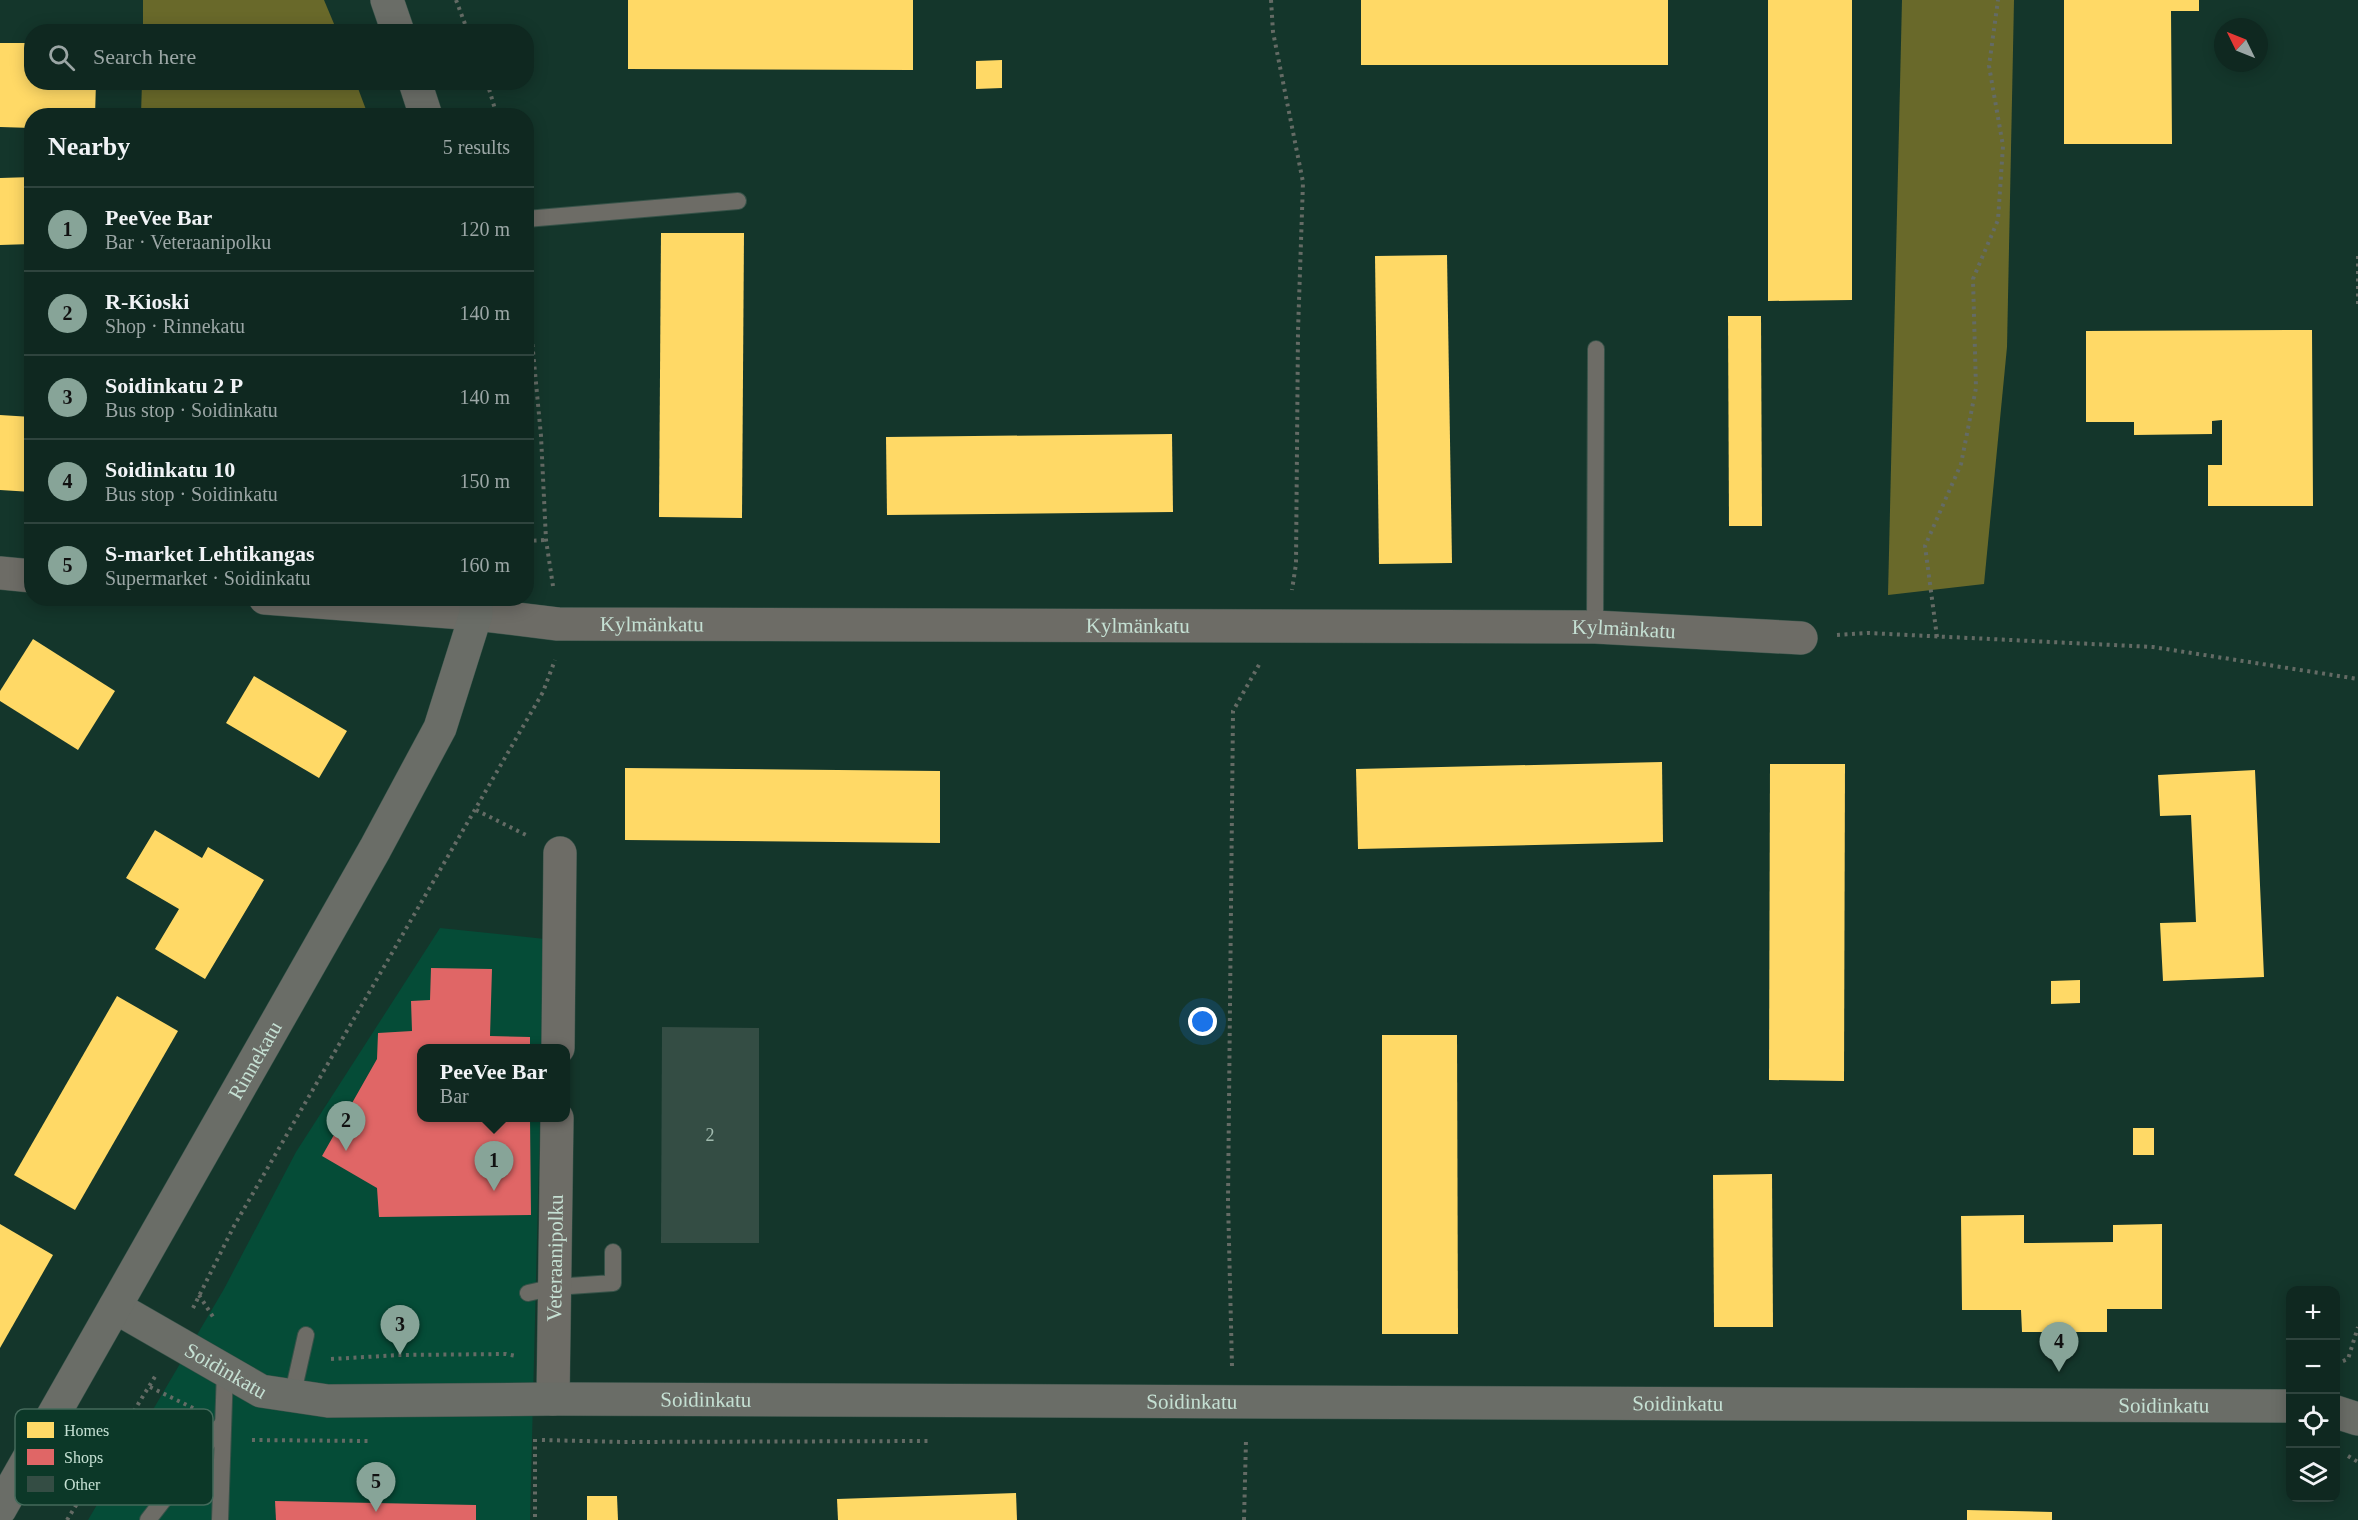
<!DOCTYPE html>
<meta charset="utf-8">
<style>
:root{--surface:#0f2820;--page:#1d342d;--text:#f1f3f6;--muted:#9ba6a5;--line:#2f443e;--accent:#87a498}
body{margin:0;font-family:Georgia,serif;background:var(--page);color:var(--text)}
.controls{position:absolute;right:18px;bottom:18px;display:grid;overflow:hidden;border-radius:12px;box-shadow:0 3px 15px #0003}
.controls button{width:54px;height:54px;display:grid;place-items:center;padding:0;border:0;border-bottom:2px solid var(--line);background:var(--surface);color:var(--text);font:30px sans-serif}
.compass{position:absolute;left:2214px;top:18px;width:54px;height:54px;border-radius:50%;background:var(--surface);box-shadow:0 3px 15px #0003;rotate:313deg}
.you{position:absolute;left:1203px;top:1022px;width:21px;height:21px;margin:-15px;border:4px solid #fff;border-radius:50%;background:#1a73e8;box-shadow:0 0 0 9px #1a73e833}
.badge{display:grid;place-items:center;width:39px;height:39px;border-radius:50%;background:var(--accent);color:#111;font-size:20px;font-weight:700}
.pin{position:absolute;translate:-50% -50px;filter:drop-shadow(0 2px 3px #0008)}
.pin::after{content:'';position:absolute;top:32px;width:21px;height:18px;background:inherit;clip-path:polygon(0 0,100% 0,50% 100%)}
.popup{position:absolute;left:417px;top:1044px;width:153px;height:78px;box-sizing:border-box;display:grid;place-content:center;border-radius:12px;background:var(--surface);filter:drop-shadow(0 2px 4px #0005);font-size:20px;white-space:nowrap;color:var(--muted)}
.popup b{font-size:22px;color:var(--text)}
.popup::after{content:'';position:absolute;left:50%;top:100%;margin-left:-12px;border:12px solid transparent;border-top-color:var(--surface)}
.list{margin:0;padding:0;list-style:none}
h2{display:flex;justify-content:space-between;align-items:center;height:78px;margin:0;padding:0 24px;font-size:26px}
h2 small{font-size:20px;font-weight:400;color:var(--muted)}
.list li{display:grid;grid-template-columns:39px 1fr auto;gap:18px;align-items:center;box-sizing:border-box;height:84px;padding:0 24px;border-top:2px solid var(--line)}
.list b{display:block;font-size:22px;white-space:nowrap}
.list p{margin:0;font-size:20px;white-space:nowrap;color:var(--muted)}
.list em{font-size:20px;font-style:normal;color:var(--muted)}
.icon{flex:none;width:33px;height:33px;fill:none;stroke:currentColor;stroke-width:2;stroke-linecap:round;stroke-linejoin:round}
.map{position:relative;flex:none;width:2358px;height:1520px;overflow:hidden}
.search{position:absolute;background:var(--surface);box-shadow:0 3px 15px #0003;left:24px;top:24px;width:510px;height:66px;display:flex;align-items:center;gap:15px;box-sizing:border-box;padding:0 21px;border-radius:24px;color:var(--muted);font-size:22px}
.panel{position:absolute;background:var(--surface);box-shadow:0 3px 15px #0003;left:24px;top:108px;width:510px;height:498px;border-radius:24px}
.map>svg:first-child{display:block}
</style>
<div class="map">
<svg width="2358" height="1520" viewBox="0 0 2358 1520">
<rect width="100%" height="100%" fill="#14362b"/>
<!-- built -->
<polygon fill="#054c37" points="440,928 545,939 542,1048 422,1048 422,1118 540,1118 530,1520 88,1520 224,1289 296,1152"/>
<!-- forest -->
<g fill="#69692a">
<polygon points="143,0 324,0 337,31 143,31"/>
<polygon points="1902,0 2014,0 2007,347 1984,584 1888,595"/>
<polygon points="142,82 356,83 368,115 141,115"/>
</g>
<!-- homes -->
<g fill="#ffd966">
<polygon points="628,0 913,0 913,70 628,69"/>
<rect x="1361" y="0" width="307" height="65"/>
<polygon points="1768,0 1852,0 1852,300 1768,301"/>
<polygon points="2064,0 2199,0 2199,11 2171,11 2172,144 2064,144"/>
<polygon points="0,43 32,43 32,82 96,82 95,116 32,116 32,128 0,127"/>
<polygon points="1002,60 1002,88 976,89 976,61"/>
<polygon points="32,177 32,244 0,245 0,178"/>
<polygon points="661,233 744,233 742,518 659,517"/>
<polygon points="1447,255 1452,563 1379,564 1375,256"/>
<polygon points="1728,316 1761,316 1762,526 1729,526"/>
<polygon points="2312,330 2313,506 2208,506 2208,465 2222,465 2222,420 2212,421 2212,434 2134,435 2134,422 2086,422 2086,331"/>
<polygon points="0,415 32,417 32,492 0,490"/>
<polygon points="1172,434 1173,512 887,515 886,437"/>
<polygon points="33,639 115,691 78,750 0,701 0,691"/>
<polygon points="254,676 347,731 319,778 226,723"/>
<polygon points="1662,762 1663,842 1358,849 1356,769"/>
<polygon points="1770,764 1845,764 1844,1081 1769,1080"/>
<polygon points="625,768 940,771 940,843 625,840"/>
<polygon points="2255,770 2264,977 2163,981 2160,923 2196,922 2191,815 2160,816 2158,775"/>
<polygon points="155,830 202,858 208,847 264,880 205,979 155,949 179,909 126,878"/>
<polygon points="2080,980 2080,1003 2051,1004 2051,981"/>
<polygon points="117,996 178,1031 75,1210 14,1175"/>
<polygon points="1382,1035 1457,1035 1458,1334 1382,1334"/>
<rect x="2133" y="1128" width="21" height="27"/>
<polygon points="1772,1174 1773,1327 1714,1327 1713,1175"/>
<polygon points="2024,1215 2024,1243 2113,1242 2113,1225 2162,1224 2162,1309 2107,1309 2107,1332 2022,1332 2021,1310 1962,1310 1961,1216"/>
<polygon points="0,1224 53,1255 0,1348"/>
<polygon points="1016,1493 1017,1520 838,1520 837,1499"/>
<polygon points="587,1496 617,1496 618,1520 587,1520"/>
<polygon points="1967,1510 2052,1512 2052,1520 1967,1520"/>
</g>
<!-- shops -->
<g fill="#e06666">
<polygon points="431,968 492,969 490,1036 530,1037 530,1048 422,1048 422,1118 530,1118 531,1215 379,1217 377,1188 322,1156 377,1059 378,1033 412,1031 411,1001 430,1000"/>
<polygon points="275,1501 476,1505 476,1520 276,1520"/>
</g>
<!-- building -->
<polygon fill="#344d44" points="662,1027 759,1028 759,1243 661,1243"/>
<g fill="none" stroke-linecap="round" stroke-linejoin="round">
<!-- lane casing -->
<g stroke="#365248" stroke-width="18">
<g id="lane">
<polyline points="526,219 738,201"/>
<polyline points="1595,627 1596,349"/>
<polyline points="528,1293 555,1287 613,1283 613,1252"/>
<polyline points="292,1397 306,1335"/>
<polyline points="148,1520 223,1423"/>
<polyline points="220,1520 225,1370"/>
</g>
</g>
<!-- street casing -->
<g stroke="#365248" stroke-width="34">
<g id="street">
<polyline points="0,573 32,576"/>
<path id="s1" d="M265,598l211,16 82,10 1037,3 206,11"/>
<polyline points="558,1048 560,853"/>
<path id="s2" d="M553,1399l4,-281"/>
</g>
</g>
<!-- secondary casing -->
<g stroke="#365248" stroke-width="34">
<g id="secondary">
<polyline points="387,0 398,32"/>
<polyline points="415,82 426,116"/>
<path id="s3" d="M115,1307l146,84 67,10 225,-2 1737,7"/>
<polyline points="2336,1412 2358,1419"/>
<path id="s4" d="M0,1509l375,-660 65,-121 36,-114v-16"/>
</g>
</g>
<!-- path -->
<g stroke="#646b65" stroke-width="4" stroke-dasharray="3 4.5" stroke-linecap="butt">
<polyline points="456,0 468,32"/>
<polyline points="1271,0 1273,32 1303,182 1298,331 1296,564 1292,590"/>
<polyline points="487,82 497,116"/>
<polyline points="2358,256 2358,305"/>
<polyline points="526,277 541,436 546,540 553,586"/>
<polyline points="526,541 546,540"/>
<polyline points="1837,635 1868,633 2153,647 2358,679"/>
<polyline points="1937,637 1925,546 1961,464 1976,388 1973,279 1998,220 2003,146 1989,66 1998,0"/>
<polyline points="476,810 528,836"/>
<polyline points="199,1295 215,1320"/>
<polyline points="193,1308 234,1226 543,692 555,660"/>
<polyline points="331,1359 400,1355 506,1354 516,1356"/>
<polyline points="2336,1364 2348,1359 2358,1327"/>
<polyline points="1232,1366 1228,1201 1233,711 1260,663"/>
<polyline points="150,1387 195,1409"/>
<polyline points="535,1439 535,1520"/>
<polyline points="252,1440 370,1441"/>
<polyline points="542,1440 623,1442 931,1441"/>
<polyline points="2348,1456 2358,1462"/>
<polyline points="67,1520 156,1375"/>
<polyline points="1244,1520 1246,1440"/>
</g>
<!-- lane -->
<use href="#lane" stroke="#6d6c66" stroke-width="16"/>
<!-- street -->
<use href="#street" stroke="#6d6c66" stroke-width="33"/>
<!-- secondary -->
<use href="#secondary" stroke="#6a6d67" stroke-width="33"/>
</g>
<g text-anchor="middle" stroke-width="6" stroke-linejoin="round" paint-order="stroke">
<!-- number labels -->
<g font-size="18" fill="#a1bbaf">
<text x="710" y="1141">2</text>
</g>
<!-- street labels -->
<g font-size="21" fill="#c5e0d3" stroke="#0c3828">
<text dy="7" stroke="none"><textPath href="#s1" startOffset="388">Kylmänkatu</textPath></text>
<text dy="7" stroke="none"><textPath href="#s1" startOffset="874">Kylmänkatu</textPath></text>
<text dy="7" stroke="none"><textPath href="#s1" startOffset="1360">Kylmänkatu</textPath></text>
<text dy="7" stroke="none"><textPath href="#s4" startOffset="516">Rinnekatu</textPath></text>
<text dy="7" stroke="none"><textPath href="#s2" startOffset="141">Veteraanipolku</textPath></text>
<text dy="7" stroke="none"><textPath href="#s3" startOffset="128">Soidinkatu</textPath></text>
<text dy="7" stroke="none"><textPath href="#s3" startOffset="614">Soidinkatu</textPath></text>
<text dy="7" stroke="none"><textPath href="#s3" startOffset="1100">Soidinkatu</textPath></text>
<text dy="7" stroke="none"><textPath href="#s3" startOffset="1586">Soidinkatu</textPath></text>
<text dy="7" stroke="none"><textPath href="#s3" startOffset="2072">Soidinkatu</textPath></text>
</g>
</g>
<!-- legend -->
<rect x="15" y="1409" width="198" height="96" rx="9" fill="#0c3828" stroke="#446a5b" stroke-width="1.5"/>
<rect x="27" y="1422" width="27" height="16" fill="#ffd966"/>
<rect x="27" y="1449" width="27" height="16" fill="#e06666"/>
<rect x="27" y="1476" width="27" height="16" fill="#344d44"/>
<g font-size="16" fill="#c5e0d3">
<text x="64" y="1436">Homes</text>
<text x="64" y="1463">Shops</text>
<text x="64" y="1490">Other</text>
</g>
</svg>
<div class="controls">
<button>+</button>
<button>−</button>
<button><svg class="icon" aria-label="locate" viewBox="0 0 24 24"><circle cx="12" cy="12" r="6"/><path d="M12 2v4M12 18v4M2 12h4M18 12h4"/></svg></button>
<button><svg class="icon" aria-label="layers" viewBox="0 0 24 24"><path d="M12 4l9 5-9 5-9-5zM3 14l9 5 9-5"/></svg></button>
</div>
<svg class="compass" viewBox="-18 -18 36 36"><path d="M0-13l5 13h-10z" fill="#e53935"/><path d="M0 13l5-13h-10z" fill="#9ba6a5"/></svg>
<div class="you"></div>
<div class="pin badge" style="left:494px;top:1191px">1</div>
<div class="popup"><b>PeeVee Bar</b>Bar</div>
<div class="pin badge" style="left:346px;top:1151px">2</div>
<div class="pin badge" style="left:400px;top:1355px">3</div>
<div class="pin badge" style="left:2059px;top:1372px">4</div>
<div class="pin badge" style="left:376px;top:1512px">5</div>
<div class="search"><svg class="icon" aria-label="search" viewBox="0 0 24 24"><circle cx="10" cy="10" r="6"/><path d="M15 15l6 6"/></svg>Search here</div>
<section class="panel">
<h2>Nearby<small>5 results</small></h2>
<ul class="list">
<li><span class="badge">1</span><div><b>PeeVee Bar</b><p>Bar · Veteraanipolku</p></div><em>120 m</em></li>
<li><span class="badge">2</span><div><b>R-Kioski</b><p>Shop · Rinnekatu</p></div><em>140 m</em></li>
<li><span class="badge">3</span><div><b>Soidinkatu 2 P</b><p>Bus stop · Soidinkatu</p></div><em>140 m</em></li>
<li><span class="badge">4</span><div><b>Soidinkatu 10</b><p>Bus stop · Soidinkatu</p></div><em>150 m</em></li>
<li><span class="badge">5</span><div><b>S-market Lehtikangas</b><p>Supermarket · Soidinkatu</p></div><em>160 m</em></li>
</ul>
</section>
</div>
